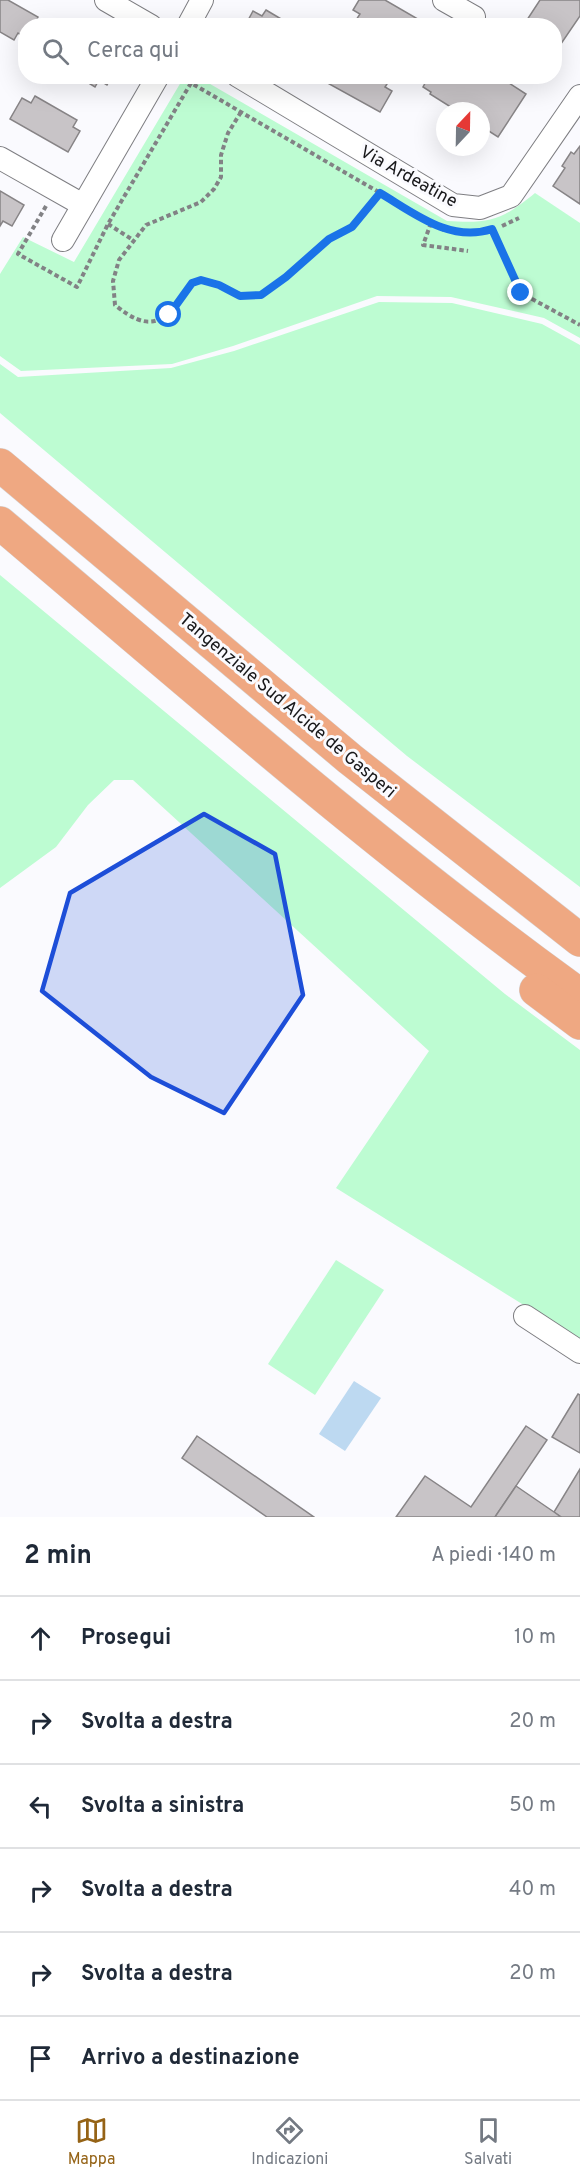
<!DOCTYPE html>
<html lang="it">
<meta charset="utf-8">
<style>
:root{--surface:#fff;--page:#f6f6f7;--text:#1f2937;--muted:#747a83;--line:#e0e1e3;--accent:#956316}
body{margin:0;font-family:Overpass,sans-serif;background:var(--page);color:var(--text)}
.compass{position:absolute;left:436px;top:102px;width:54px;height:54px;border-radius:50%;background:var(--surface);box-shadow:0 6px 24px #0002;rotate:22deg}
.stop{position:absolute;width:18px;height:18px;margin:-14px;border:4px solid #1a73e8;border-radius:50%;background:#fff}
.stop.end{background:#1a73e8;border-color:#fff;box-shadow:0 2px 6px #0008}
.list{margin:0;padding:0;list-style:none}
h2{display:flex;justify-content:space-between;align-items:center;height:78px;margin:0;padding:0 24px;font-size:26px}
h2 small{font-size:20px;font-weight:400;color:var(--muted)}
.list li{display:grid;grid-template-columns:39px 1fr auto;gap:18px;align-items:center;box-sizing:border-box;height:84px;padding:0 24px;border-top:2px solid var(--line)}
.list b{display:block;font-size:22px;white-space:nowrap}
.list em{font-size:20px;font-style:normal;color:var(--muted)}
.icon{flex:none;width:33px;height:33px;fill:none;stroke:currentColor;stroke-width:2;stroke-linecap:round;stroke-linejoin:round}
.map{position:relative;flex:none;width:580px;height:1517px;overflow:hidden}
.search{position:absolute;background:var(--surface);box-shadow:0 6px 24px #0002;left:18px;right:18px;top:18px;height:66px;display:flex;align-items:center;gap:15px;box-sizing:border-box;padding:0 21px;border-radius:24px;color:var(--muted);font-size:22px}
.sheet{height:582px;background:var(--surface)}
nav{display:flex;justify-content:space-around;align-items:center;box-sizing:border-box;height:84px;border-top:2px solid var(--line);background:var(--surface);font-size:16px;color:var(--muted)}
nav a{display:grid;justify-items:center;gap:3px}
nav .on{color:var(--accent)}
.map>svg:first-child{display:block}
</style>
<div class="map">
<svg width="580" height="1517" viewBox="0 0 580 1517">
<rect width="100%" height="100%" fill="#fafafe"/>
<!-- green -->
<g fill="#bdfcd2">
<path d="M184,77h14l249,144c43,3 55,-1 88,-28l45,30v115l-36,-20 -93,-21 -74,-1 -144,50 -61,18 -151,7 -21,-15v-82l23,-37 51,25z"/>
<polygon points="379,302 452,303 542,324 580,345 580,887 407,756 0,413 0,364 18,377 171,368 234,351"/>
<polygon points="0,575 505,994 580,1050 580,1340 336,1188 429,1051 133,780 114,780 88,805 56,847 0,888"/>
<polygon points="336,1260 384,1290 315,1395 268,1364"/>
</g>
<!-- water -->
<polygon fill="#bdd9f1" points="354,1381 381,1398 345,1451 319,1434"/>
<!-- building -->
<g fill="#c8c4c7" stroke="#878486" stroke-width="1.5">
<polygon points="0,0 8,0 38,17 34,26 26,26 26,38 18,33 14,40 0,32"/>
<polygon points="359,0 385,0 423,22 421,26 365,26 356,20 360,14 353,10"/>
<polygon points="540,0 580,0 580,16 554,54 554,26 523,26"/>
<polygon points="266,10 293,26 245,26 253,11 262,16"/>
<polygon points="77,76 112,76 107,85 99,80 95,87"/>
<polygon points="324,76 381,76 389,81 385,87 392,91 380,112 322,80"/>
<polygon points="429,76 498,76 526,94 498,137 481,126 481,111 457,111 430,94 431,92 423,87"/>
<polygon points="35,96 77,120 73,127 80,131 68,152 10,119 22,98 31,103"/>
<polygon points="580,146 580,204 553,186 565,168 562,166 571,152 574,154"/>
<polygon points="0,191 24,205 12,226 3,221 0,226"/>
<polygon points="578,1394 580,1395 580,1453 552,1437"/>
<polygon points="526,1426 547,1440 495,1517 396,1517 425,1476 471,1507"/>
<polygon points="197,1436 314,1517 267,1517 182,1458"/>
<polygon points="580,1469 580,1517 561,1517 554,1512"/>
<polygon points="516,1486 554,1512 561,1517 495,1517"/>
</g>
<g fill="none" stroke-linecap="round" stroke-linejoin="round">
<!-- minor casing -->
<g stroke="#7e7e82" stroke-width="24">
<g id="minor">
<polyline points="106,0 151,26"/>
<polyline points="444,0 474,17"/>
<polyline points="188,26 202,0"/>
<polyline points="238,76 453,205 480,208 511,196 580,96"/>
<polyline points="0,158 83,205"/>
<polyline points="63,240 158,76"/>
<polyline points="525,1316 580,1352"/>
</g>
</g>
<!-- trunk casing -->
<g stroke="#d5d5d6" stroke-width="34">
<g id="trunk">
<polyline points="0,465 350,759 580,940"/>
<path d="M0,523c190,161 378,326 580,472"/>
<polyline points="536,990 580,1023"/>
</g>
</g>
<!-- path -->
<g stroke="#828285" stroke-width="4" stroke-dasharray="4.5 3" stroke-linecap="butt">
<path d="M241,112l-13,21 -7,22v22l-7,12 -13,13 -55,23 -27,35 -6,21 2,24c32,26 47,21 70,-11 4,-6 6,-11 12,-13 19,-5 37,17 57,15 22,-3 54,-40 72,-55 8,-7 20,-9 28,-16 9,-10 18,-21 26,-32"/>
<polyline points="46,206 18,254 77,287 108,224 191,83 444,230 481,233 489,230"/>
<polyline points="431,223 423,245 468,251"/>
<polyline points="108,224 133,240"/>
<polyline points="502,226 519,218"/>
<polyline points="492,229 521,293 580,325"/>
</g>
<!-- minor -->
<use href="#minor" stroke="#fff" stroke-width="22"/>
<!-- trunk -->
<use href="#trunk" stroke="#efa882" stroke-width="33"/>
</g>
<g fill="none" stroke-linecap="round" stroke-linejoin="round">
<!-- route -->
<path stroke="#1a73e8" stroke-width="8" d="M169,315l23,-32 9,-3 18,5 21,11 21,-1 25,-18 43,-38 23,-12 28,-34c34,20 70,50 112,36l29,64"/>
</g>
<!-- marked area -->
<path fill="#1d4ed8" fill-opacity="0.2" stroke="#1d4ed8" stroke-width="4.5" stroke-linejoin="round" d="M204,814l71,40 28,141 -79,118 -73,-36 -109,-86 28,-98z"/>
<g text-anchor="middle" stroke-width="6" stroke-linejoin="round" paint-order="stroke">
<!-- street labels -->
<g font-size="18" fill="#18181a" stroke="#fafafe">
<text transform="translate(409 176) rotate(29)" y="6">Via Ardeatine</text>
<text transform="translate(288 705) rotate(40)" y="6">Tangenziale Sud Alcide de Gasperi</text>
</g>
</g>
</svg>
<svg class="compass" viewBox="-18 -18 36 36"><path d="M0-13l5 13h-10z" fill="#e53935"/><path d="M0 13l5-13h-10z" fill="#747a83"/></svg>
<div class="stop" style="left:169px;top:315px"></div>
<div class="stop end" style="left:521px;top:293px"></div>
<div class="search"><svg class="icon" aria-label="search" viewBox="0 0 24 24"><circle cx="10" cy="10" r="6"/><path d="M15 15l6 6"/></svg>Cerca qui</div>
</div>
<section class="sheet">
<h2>2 min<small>A piedi · 140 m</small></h2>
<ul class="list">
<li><svg class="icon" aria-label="ahead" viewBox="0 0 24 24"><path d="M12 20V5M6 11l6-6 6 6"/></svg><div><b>Prosegui</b></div><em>10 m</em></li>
<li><svg class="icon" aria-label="right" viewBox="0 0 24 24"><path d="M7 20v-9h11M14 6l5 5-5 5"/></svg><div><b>Svolta a destra</b></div><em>20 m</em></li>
<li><svg class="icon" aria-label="left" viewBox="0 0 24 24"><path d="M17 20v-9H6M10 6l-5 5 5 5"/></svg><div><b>Svolta a sinistra</b></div><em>50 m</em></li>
<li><svg class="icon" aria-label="right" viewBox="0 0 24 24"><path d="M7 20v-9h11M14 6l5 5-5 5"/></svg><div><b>Svolta a destra</b></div><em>40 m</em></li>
<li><svg class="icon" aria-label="right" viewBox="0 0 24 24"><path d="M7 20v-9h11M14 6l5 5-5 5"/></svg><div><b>Svolta a destra</b></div><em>20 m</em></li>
<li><svg class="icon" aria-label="arrive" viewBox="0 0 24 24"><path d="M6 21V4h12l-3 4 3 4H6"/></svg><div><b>Arrivo a destinazione</b></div></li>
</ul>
</section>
<nav>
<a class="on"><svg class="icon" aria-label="map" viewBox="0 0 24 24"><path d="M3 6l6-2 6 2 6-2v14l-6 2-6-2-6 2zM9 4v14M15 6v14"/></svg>Mappa</a>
<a><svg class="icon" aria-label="directions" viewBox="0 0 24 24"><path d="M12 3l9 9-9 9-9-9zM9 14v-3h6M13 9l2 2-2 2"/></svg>Indicazioni</a>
<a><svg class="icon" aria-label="saved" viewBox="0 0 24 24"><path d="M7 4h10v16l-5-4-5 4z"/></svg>Salvati</a>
</nav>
